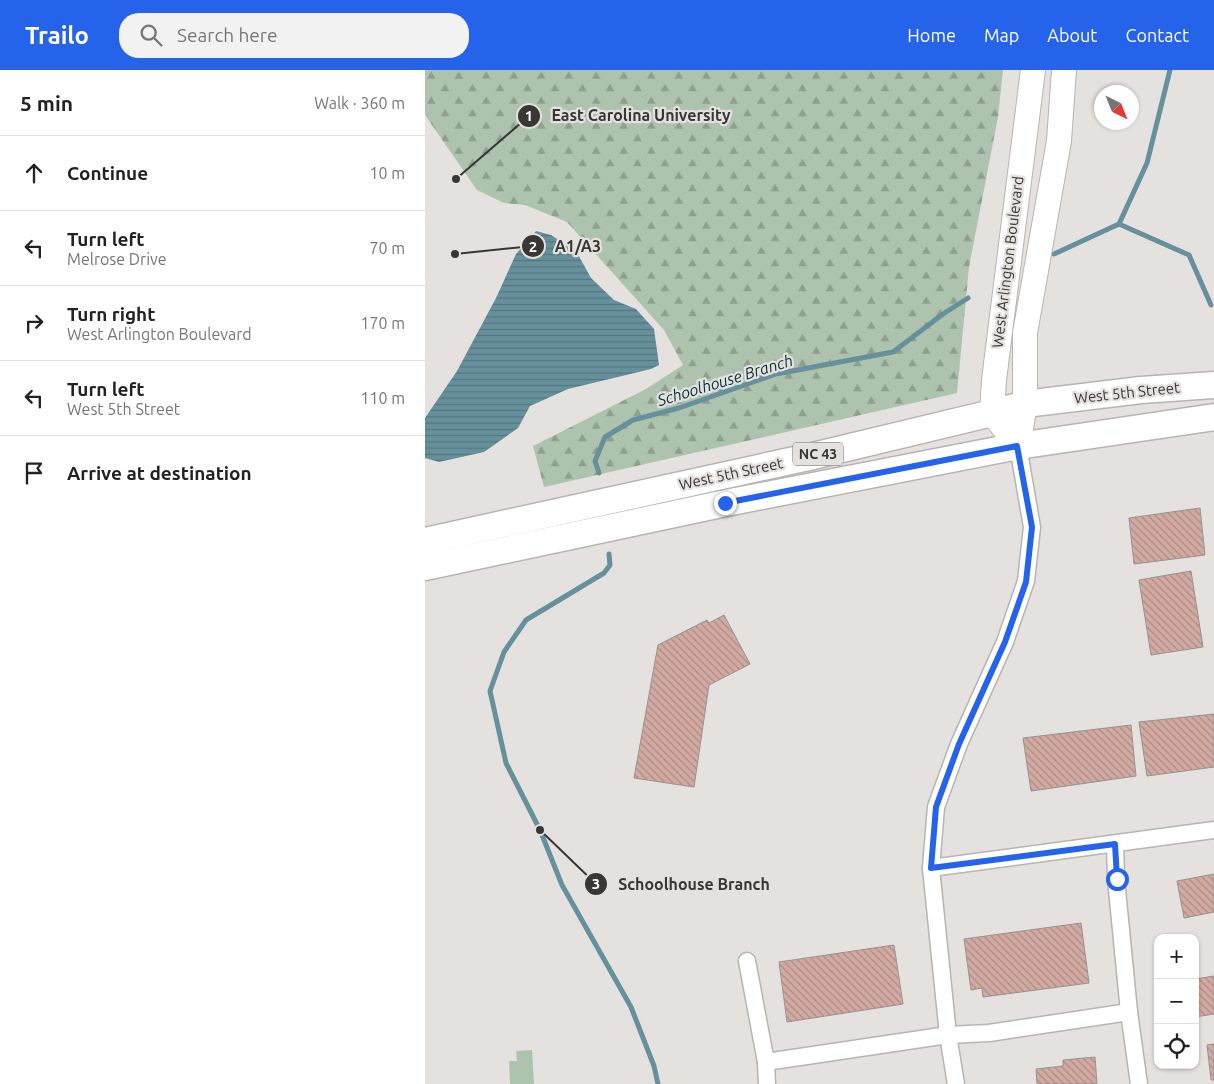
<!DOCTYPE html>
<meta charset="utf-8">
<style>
:root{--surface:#fff;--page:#f2f2f2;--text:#222;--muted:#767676;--line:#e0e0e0;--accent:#2563eb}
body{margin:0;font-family:Ubuntu,sans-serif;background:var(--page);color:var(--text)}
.controls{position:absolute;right:15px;bottom:15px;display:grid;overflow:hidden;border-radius:10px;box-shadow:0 1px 4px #0004}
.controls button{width:45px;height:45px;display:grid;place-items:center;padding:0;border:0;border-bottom:1px solid var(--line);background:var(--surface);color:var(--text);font:25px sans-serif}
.compass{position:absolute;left:669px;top:15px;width:45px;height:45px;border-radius:50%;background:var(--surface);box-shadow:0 1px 4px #0004;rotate:137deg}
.stop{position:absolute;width:15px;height:15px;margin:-11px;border:4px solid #2563eb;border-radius:50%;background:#fff}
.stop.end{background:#2563eb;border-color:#fff;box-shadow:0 1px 5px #0008}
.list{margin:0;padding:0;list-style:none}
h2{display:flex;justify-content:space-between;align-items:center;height:65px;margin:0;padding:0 20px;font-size:21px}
h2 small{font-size:16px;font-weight:400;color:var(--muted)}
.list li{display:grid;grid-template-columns:32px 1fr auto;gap:15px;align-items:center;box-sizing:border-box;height:75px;padding:0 20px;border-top:1px solid var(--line)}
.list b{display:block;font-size:19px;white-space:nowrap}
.list p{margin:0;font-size:16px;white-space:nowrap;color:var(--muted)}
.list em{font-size:16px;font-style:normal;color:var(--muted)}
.icon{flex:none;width:28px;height:28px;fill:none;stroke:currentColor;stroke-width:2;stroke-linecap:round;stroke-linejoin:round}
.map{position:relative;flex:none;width:789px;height:1014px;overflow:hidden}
header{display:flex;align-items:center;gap:30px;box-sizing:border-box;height:70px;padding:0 25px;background:var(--accent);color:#fff}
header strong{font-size:24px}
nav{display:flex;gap:28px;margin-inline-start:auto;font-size:18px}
.search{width:350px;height:45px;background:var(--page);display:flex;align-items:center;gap:12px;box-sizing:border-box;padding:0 18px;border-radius:20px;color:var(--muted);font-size:19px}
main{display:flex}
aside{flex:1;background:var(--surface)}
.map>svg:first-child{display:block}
</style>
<header>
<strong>Trailo</strong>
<div class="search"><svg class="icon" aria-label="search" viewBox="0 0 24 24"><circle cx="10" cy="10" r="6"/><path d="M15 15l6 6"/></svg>Search here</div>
<nav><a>Home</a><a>Map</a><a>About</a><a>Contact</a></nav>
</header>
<main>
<aside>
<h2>5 min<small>Walk · 360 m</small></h2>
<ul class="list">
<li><svg class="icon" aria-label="ahead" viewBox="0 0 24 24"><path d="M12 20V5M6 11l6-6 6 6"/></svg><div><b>Continue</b></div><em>10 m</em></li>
<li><svg class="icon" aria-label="left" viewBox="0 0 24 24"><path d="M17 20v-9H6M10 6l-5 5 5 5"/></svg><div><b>Turn left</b><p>Melrose Drive</p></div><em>70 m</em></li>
<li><svg class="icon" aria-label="right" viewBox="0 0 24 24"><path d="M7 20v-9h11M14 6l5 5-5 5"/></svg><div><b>Turn right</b><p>West Arlington Boulevard</p></div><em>170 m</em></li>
<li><svg class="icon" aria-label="left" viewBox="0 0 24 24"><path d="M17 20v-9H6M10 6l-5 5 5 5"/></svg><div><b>Turn left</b><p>West 5th Street</p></div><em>110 m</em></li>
<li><svg class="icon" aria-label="arrive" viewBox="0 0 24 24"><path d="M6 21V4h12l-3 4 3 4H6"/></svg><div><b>Arrive at destination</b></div></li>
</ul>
</aside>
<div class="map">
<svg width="789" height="1014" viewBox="0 0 789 1014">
<defs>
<pattern id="forest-firs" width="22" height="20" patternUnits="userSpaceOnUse" patternTransform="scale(1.25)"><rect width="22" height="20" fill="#adc3ae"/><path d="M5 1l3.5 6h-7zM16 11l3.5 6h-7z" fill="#8e9f8e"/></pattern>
<pattern id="water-rules" width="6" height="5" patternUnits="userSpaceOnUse" patternTransform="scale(1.25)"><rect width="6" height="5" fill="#65909c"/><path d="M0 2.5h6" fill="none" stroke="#547680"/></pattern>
<pattern id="building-back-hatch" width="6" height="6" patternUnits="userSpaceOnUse" patternTransform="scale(1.25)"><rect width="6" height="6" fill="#d3aaa2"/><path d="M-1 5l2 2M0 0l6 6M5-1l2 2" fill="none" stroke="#ac8b85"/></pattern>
</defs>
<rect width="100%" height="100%" fill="#e4e1de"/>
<!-- forest -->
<polygon fill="url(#forest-firs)" points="0,0 578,0 573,47 544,197 532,323 119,417 108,376 221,319 258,295 239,260 142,152 100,135 79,133 52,120 0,45"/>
<!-- green -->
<polygon fill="#adc3ae" points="107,980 109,1014 85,1014 84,991 92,991 91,981"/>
<!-- water -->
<polygon fill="url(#water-rules)" points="111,161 126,165 151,181 166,208 189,230 211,239 229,259 234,295 226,299 143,319 105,336 93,358 59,382 14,392 0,388 0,348 32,301 71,228 91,184"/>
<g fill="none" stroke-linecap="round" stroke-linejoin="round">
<!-- stream -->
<g stroke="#65909c" stroke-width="5">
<polyline points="694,154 722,93 745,0"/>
<polyline points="629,184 694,154 764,185 786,235"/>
<polyline points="174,403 170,391 180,367 208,350 254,338 351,304 468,282 518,244 543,228"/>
<polyline points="184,484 185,495 179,503 101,550 79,582 65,621 81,693 115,760 137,815 206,937 229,996 233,1014"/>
</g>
</g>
<!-- building -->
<g fill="url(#building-back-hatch)" stroke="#969292">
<polygon points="775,438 780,485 709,494 704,448"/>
<polygon points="766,501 778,577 726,585 714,510"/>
<polygon points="299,545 325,594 284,615 269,717 209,708 233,575 282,550 284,553"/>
<polygon points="789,644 789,697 722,706 714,652"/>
<polygon points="706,655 711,706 606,721 598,668"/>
<polygon points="789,804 789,842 759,848 752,811"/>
<polygon points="656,853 664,913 558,927 557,918 546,920 539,869"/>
<polygon points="469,875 478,934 362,952 354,892"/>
<polygon points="789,906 789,944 770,947 770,909"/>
<polygon points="789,974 789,1010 786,1010 782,975"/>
<polygon points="670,987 672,1014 612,1014 611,999 638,996 638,990"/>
</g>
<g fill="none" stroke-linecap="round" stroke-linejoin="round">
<!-- minor casing -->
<g stroke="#b7b4b2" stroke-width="19">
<g id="minor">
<polyline points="506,798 789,760"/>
<polyline points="322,891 341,992 523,965 506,798 511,737 534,674 580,572 601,511 607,457 593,376"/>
<polyline points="704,942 714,1014"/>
<polyline points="341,992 342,1014"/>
<polyline points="531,1014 523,965 564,963 704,942 691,809 690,774"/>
</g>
</g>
<!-- secondary casing -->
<g stroke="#b7b4b2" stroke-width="26">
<g id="secondary">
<polyline points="593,376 567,343 569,310 608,0"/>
<polyline points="593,376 600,334 600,263 634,71 639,0"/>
</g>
</g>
<!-- primary casing -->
<g stroke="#b7b4b2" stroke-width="29">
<g id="primary">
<polyline points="0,471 388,386 567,343 600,334 716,320 789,315"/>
<polyline points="0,497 301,433 593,376 789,347"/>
</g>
</g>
<!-- minor -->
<use href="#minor" stroke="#fff" stroke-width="16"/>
<!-- secondary -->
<use href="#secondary" stroke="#fff" stroke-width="24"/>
<!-- primary -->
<use href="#primary" stroke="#fff" stroke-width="26"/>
</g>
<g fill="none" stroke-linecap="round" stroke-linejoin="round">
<!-- route -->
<polyline stroke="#2563eb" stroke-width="6" points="300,433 592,376 607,457 601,512 580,572 534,674 511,737 506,798 690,774 692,809"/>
</g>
<g text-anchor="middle" stroke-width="4.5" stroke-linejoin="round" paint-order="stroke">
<!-- shield labels -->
<rect fill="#e4e1de" stroke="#6c6a68" stroke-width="1" x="368" y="372.5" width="50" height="23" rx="4"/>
<g font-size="14" font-weight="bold" fill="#383736">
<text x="393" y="389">NC 43</text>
</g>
<!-- street labels -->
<g font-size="15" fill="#383736" stroke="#e4e1de">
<text transform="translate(583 192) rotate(-83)" y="5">West Arlington Boulevard</text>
<text transform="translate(702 323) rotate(-6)" y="5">West 5th Street</text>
<text transform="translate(306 404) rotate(-12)" y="5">West 5th Street</text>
</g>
<!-- water labels -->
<g font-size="16" font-style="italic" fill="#05313b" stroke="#e4e1de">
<text transform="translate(300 310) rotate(-17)" y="6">Schoolhouse Branch</text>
</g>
</g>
<!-- callouts -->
<path fill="none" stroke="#383736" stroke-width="2" d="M31 109L104 46M30 184L108 176M115 760L171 814"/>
<g fill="#383736" stroke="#e4e1de" stroke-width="2">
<circle cx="31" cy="109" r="5"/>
<circle cx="30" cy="184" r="5"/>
<circle cx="115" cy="760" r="5"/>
<circle cx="104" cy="46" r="12"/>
<circle cx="108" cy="176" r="12"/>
<circle cx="171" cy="814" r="12"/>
</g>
<g font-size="15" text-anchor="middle" font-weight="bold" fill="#fff">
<text x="104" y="51">1</text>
<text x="108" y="182">2</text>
<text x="171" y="819">3</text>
</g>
<g font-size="16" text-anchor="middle" font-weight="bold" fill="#383736" stroke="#e4e1de" stroke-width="4.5" stroke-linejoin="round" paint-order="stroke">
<text x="216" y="51">East Carolina University</text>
<text x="153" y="182">A1/A3</text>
<text x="269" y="820">Schoolhouse Branch</text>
</g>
</svg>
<div class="controls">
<button>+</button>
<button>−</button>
<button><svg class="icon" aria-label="locate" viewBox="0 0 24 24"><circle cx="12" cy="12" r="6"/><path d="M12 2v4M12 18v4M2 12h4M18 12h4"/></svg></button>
</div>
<svg class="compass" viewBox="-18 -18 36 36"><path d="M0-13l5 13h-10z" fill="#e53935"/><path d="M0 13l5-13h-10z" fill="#767676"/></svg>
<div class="stop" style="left:692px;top:809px"></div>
<div class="stop end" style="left:300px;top:433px"></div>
</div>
</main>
